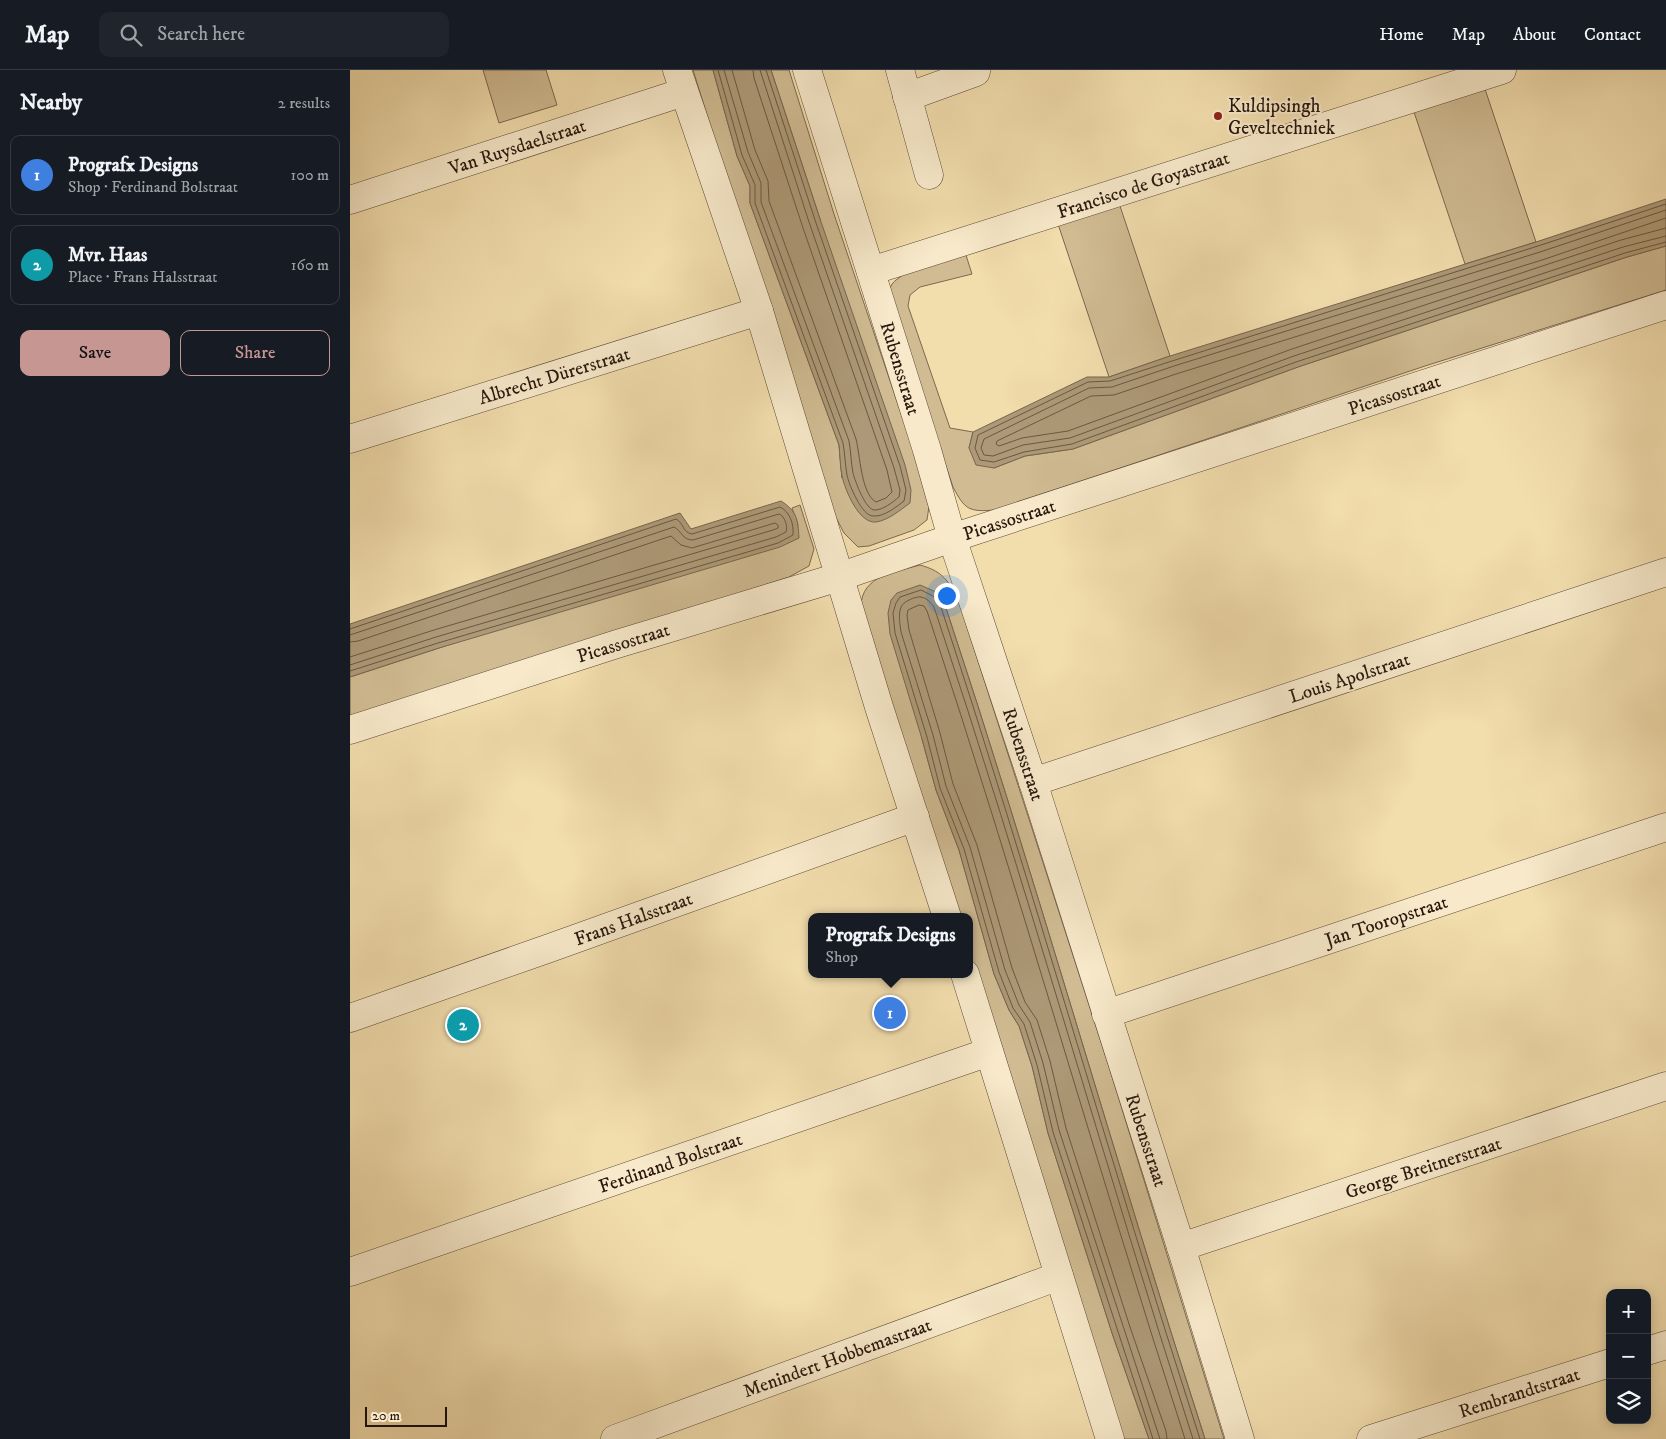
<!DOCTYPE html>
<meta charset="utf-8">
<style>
:root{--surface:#171b24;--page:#20242c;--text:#f1f3f6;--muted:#9ea1a6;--line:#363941;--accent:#c59692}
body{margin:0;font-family:"IM FELL DW Pica",serif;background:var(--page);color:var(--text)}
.controls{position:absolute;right:15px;bottom:15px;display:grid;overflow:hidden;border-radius:10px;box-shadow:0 2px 12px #0003}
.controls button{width:45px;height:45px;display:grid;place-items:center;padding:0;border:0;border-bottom:1px solid var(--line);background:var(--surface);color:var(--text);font:25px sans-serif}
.scale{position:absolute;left:15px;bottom:12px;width:82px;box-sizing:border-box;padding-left:5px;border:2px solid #28160d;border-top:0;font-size:14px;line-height:18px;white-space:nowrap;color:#28160d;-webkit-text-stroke:4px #f7e9ca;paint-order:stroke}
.you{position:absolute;left:596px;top:525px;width:18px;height:18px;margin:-12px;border:4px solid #fff;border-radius:50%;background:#1a73e8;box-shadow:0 0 0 8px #1a73e833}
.badge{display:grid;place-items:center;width:32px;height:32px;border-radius:50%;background:var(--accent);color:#fff;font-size:16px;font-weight:700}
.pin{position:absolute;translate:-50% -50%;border:2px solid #fff;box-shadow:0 1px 5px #0006}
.popup{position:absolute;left:458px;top:843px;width:165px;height:65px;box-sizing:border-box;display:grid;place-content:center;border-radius:10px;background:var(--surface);filter:drop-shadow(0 1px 4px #0005);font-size:16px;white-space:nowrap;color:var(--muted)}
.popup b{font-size:19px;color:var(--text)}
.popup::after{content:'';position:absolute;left:50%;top:100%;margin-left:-10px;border:10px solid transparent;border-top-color:var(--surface)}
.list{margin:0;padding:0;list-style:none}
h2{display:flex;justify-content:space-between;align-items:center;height:65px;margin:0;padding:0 20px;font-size:21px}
h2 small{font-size:16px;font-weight:400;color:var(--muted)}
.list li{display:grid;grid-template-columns:32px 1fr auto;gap:15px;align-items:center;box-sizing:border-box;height:80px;margin:0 10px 10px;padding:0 10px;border:1px solid var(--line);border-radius:10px}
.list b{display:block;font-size:19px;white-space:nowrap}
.list p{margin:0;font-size:16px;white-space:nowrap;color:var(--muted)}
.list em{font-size:16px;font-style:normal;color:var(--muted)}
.actions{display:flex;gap:10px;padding:15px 20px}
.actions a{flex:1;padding:11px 0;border:1px solid var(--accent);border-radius:10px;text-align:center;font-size:18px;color:var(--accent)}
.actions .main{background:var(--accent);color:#111}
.icon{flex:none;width:28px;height:28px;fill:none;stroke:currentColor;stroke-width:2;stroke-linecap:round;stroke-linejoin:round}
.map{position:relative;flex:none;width:1316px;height:1369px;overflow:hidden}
header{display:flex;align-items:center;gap:30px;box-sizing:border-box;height:70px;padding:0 25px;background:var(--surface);border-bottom:1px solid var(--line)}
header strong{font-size:24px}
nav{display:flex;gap:28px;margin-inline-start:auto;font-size:18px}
.search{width:350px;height:45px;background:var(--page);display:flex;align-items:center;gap:12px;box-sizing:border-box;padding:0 18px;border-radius:10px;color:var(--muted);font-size:19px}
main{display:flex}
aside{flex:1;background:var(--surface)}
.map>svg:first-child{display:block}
</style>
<header>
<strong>Map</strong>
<div class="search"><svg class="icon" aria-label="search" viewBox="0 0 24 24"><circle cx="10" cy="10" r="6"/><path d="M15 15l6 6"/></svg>Search here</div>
<nav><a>Home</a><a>Map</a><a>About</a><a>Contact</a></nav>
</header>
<main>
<aside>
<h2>Nearby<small>2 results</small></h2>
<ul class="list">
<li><span class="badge" style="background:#3f7fe0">1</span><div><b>Prografx Designs</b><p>Shop · Ferdinand Bolstraat</p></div><em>100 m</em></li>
<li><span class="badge" style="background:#0f9aa8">2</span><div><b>Mvr. Haas</b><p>Place · Frans Halsstraat</p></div><em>160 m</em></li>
</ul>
<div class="actions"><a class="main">Save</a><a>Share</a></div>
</aside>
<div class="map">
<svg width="1316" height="1369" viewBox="0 0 1316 1369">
<rect width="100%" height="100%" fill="#f2ddad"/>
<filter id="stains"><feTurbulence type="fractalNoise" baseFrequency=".004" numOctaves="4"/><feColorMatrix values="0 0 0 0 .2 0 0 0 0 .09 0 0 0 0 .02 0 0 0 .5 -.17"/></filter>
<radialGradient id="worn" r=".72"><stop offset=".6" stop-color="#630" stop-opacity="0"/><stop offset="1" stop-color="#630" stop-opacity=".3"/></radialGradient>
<!-- green -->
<g fill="#d0bb92" stroke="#7c6850">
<polygon points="133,0 196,0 207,35 149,53"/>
<polygon points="343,0 363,0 387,86 400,116 400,133 489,375 492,408 470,149 421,0 439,0 484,144 580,430 577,450 564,460 519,476 508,477 494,463 478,432"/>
<polygon points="1134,16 1186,172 1115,194 1063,39"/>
<polygon points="769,133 820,286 759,307 708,154"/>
<path d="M1316,176v44l-241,76 -430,144c-26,2 -30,0 -42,-23l-64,-192c1,-4 1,-8 3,-11 12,-15 54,-25 73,-32l7,22 -52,13 -10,8 -2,11 42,122 23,4 -4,16 25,20 31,-12 48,-7 225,-82 329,-110z"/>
<polygon points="450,435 464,479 459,496 439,507 0,648 0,607 89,578 448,455 442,438"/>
<path d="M570,495c21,6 26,13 37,31l152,471 115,372h-19c-90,-278 -169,-560 -261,-837l-8,-10 -14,147 14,51 23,60 35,124 15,36 10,16 13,40 16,67 64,200 37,106h-29l-151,-477v-45h-14l-94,-310c0,-32 35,-35 59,-42z"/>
</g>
<!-- water -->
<g fill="#ad9977" stroke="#78654d">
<path d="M363,0h58l49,149 85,246 6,25 -1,13c-10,7 -21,17 -34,19 -17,2 -31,-32 -34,-46 -2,-10 -2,-21 -3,-31l-89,-242v-17l-13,-30z"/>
<polygon points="1316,129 1316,176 1277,187 948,297 723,379 675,386 644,398 626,395 619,378 623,362 737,307 759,307 820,286 1186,172"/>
<path d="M431,431c16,10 17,19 18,37l-19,9 -341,101 -89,29v-53l330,-111 11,16z"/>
<path d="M570,515l16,7 8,10c92,277 171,559 261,837h-56l-37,-106 -64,-200 -16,-67 -13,-40 -10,-16 -15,-36 -35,-124 -23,-60 -14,-51 -32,-105 -2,-21 3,-13 6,-7z"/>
</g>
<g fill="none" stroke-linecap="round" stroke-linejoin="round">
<!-- shore -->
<g stroke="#6a5842" stroke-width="1">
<path d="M368,0l24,85 13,30v18l88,240c2,11 2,21 4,32 2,10 15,41 26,41 11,1 23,-9 31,-15l2,-11 -6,-24 -85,-246 -49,-150"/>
<path d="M374,0l24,82 13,31v19l88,239c2,11 2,22 4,32 2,8 13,38 22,37 8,0 18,-8 24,-13l1,-7 -6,-22 -85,-246 -49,-152"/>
<path d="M382,0l23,80 13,31 1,20 87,238c4,15 5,55 20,63l10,-4 6,-6 -5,-22 -85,-245 -48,-147 -1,-8"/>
<polyline points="1316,134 1188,176 822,291 760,311 738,312 628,365 625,378 630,390 644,392 674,382 722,374 946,292 1275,183 1316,172"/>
<polyline points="1316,140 1190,182 824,296 762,317 739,318 634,369 631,378 634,385 643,386 673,375 720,368 944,286 1273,177 1316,166"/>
<polyline points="1316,148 1192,190 826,304 764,325 741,326 647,371 646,374 649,376 672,368 718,361 942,279 1271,170 1316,158"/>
<path d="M0,559l326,-110c7,3 7,14 16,15l88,-27c10,5 14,17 13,28l-15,8 -340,100 -88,28"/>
<path d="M0,565l324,-108c8,4 8,13 19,13l86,-26c6,2 9,13 7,18l-10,5 -340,100 -86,28"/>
<polyline points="0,572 8,571 321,466 331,475 342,478 425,453 428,455 428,458 423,460 84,560 0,587"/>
<path d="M803,1369l-100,-307 -16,-67 -13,-41 -11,-16 -14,-36 -35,-123 -24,-61 -13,-51 -32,-104 -2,-20 3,-10 4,-6 21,-7 12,6 7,8c91,277 170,558 260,835"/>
<path d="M810,1369l-101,-309 -16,-67 -13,-41 -11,-17 -14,-35 -35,-123 -24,-61 -13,-51 -32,-103c-1,-8 -3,-17 0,-25 2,-5 14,-11 20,-10 6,1 10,6 13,10 92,276 170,556 259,832"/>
<path d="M817,1369l-1,-8 -36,-104 -64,-199 -16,-67 -13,-41 -12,-18 -13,-34 -35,-123 -24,-61 -13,-51 -31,-103 -2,-15 1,-5 11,-5 5,1 3,5c91,275 169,553 258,828"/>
</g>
<!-- minor casing -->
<g stroke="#5a4835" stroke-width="29">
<g id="minor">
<polyline points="327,0 409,241 529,637 597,847"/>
<polyline points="457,0 577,380 602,468 683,712 831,1177 890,1369"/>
<polyline points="550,0 579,105"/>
<polyline points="557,27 626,2 626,0"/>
<polyline points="0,130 334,22"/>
<polyline points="521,201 1152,0"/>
<polyline points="0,369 409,241"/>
<polyline points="0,660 267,574 489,507 602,468 1316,235"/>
<polyline points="683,712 1316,502"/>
<polyline points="615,904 760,1369"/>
<polyline points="756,944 1316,757"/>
<polyline points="0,948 197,879 565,747"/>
<polyline points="831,1177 1316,1016"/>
<polyline points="0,1202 639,982"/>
<polyline points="1297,1281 1316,1275"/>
<polyline points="265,1369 709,1206"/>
<polyline points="1021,1369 1260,1293"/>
</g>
</g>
<!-- minor -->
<use href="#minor" stroke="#f7e9ca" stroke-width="28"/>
</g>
<!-- markers -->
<circle fill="#8f2418" stroke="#f7e9ca" stroke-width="2" cx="868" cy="46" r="5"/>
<g text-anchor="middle" stroke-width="4" stroke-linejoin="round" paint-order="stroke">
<!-- poi labels -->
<g font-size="19" fill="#28160d" stroke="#f7e9ca" text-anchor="start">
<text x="878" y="42">Kuldipsingh<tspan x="878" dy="22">Geveltechniek</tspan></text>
</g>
<!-- street labels -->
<g font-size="19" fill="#28160d" stroke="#f7e9ca">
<text transform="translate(167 76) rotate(-18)" y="7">Van Ruysdaelstraat</text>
<text transform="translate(793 114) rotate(-18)" y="7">Francisco de Goyastraat</text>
<text transform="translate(551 298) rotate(73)" y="7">Rubensstraat</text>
<text transform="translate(204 305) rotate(-17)" y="7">Albrecht Dürerstraat</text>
<text transform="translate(1044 324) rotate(-18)" y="7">Picassostraat</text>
<text transform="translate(659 449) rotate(-18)" y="7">Picassostraat</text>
<text transform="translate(273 572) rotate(-17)" y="7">Picassostraat</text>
<text transform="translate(999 607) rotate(-18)" y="7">Louis Apolstraat</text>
<text transform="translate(674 684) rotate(72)" y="7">Rubensstraat</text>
<text transform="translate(283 848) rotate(-20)" y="7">Frans Halsstraat</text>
<text transform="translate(1036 850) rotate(-18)" y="7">Jan Tooropstraat</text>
<text transform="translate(797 1070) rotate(72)" y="7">Rubensstraat</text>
<text transform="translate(320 1092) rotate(-19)" y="7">Ferdinand Bolstraat</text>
<text transform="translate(1073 1097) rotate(-18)" y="7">George Breitnerstraat</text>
<text transform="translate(487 1287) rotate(-20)" y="7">Menindert Hobbemastraat</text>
<text transform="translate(1169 1322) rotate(-18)" y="7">Rembrandtstraat</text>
</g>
</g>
<rect width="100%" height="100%" filter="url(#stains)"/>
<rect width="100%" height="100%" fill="url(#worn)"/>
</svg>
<div class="controls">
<button>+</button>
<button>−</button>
<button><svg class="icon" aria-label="layers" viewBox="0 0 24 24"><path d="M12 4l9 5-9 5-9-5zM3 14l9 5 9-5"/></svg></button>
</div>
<div class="scale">20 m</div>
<div class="you"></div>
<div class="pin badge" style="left:540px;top:943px;background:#3f7fe0">1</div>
<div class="popup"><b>Prografx Designs</b>Shop</div>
<div class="pin badge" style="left:113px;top:955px;background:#0f9aa8">2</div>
</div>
</main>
